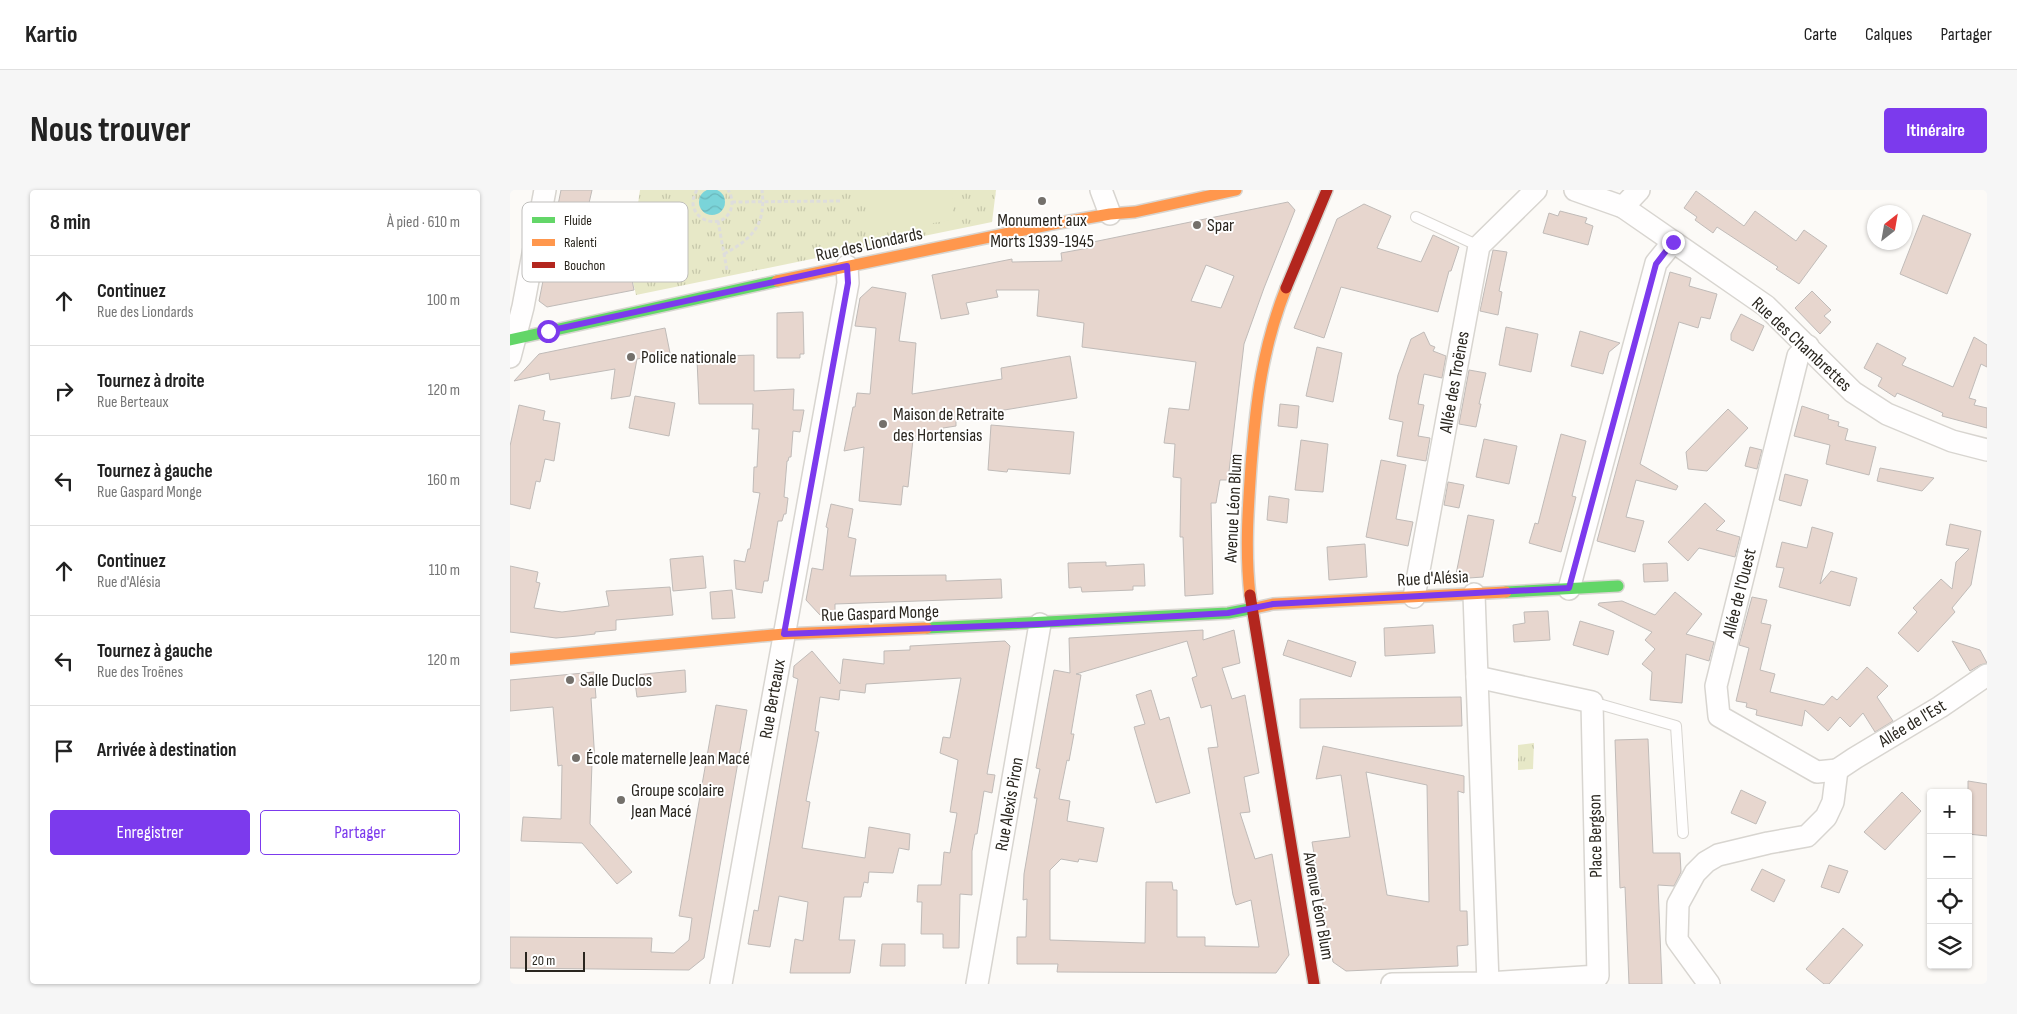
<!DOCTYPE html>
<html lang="fr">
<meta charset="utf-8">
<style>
:root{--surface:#fff;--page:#f6f6f6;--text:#222;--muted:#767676;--line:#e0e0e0;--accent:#7c3aed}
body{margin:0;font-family:"Sofia Sans Condensed",sans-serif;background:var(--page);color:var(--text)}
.controls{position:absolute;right:15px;bottom:15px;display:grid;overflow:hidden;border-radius:5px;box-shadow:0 1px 4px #0004}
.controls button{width:45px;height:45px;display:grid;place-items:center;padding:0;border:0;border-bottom:1px solid var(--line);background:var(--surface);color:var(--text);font:25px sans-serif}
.compass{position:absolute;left:1357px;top:15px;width:45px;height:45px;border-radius:50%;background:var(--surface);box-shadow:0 1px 4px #0004;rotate:31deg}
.scale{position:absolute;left:15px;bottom:12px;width:60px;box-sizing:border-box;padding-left:5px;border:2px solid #2a261f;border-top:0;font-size:14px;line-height:18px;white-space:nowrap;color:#2a261f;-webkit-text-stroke:4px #fff;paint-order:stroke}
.stop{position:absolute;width:15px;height:15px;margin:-11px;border:4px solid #7c3aed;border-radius:50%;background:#fff}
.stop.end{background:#7c3aed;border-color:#fff;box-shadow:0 1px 5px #0008}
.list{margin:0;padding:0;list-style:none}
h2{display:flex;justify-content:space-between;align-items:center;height:65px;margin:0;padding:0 20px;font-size:21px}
h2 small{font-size:16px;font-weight:400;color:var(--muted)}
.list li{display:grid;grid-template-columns:32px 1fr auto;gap:15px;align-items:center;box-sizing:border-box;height:90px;padding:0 20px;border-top:1px solid var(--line)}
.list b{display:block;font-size:19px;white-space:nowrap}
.list p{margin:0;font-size:16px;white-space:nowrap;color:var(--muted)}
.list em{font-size:16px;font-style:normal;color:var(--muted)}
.actions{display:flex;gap:10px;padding:15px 20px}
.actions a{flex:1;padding:11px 0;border:1px solid var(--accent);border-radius:5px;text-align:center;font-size:18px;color:var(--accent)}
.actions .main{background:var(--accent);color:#fff}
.icon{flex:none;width:28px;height:28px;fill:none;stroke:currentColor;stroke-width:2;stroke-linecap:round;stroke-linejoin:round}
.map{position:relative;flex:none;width:1477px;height:794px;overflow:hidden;border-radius:5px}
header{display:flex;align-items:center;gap:30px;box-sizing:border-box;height:70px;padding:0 25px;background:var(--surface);border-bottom:1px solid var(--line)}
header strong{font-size:24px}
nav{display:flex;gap:28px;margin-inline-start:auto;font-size:18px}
.intro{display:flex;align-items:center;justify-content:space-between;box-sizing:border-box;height:120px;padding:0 30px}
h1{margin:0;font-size:35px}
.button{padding:12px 22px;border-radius:5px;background:var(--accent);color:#fff;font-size:18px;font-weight:700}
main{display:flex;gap:30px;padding:0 30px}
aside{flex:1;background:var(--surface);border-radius:5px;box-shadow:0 1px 4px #0004}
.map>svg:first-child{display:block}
</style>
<header>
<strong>Kartio</strong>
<nav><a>Carte</a><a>Calques</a><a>Partager</a></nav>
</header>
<div class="intro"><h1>Nous trouver</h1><a class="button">Itinéraire</a></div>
<main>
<aside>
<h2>8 min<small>À pied · 610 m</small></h2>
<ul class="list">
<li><svg class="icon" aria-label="ahead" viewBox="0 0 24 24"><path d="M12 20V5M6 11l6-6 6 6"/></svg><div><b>Continuez</b><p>Rue des Liondards</p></div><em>100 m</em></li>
<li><svg class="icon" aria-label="right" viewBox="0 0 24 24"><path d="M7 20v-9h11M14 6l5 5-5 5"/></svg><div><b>Tournez à droite</b><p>Rue Berteaux</p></div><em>120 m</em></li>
<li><svg class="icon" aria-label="left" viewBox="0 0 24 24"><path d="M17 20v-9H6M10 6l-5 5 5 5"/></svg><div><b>Tournez à gauche</b><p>Rue Gaspard Monge</p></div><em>160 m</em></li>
<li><svg class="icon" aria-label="ahead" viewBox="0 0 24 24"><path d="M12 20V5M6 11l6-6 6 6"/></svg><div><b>Continuez</b><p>Rue d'Alésia</p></div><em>110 m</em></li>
<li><svg class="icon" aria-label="left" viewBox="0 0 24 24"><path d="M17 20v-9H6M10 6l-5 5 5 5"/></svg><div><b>Tournez à gauche</b><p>Rue des Troënes</p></div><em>120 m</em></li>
<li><svg class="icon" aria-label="arrive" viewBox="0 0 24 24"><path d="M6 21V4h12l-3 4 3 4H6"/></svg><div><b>Arrivée à destination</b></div></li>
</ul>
<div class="actions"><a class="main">Enregistrer</a><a>Partager</a></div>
</aside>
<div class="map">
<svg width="1477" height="794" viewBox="0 0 1477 794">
<defs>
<pattern id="grass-tufts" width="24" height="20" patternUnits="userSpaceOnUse" patternTransform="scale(1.25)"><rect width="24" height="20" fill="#e7e8c7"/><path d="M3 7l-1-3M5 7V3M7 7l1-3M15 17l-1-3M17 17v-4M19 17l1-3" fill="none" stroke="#c6c7aa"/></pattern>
<pattern id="water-waves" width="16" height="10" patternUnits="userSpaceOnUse" patternTransform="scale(1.25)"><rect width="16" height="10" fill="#7ad4d9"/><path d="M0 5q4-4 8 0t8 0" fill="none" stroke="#6ab6ba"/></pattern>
</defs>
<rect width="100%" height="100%" fill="#fcfaf7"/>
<!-- grass -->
<g fill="url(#grass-tufts)">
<polygon points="130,0 486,0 482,32 126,105 119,75"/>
<polygon points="1024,553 1023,579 1008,580 1008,555"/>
</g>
<!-- pitch -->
<polygon fill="#e7e8c7" points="361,0 443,0 442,30 361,43"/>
<!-- water -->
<circle fill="url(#water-waves)" cx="202" cy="12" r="13"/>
<!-- building -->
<g fill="#e7d6ce" stroke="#c0bbb8" fill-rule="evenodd">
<polygon points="51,0 82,0 71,48 78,50 73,73 120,63 119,75 124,100 37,117 29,111"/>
<polygon points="1186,1 1234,36 1245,21 1286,51 1294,40 1317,56 1289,94 1266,79 1268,77 1207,37 1203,43 1185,30 1187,27 1174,18"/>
<path d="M778,12l7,8 -31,78 -20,56 -16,136h-8l-4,23h-5l2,91 -28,2 -2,-59h-3l1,-59 -8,-1 2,-33 -11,-1 5,-35 20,2 7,-48 -114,-15 2,-24 -47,-7 2,-26h-43l2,7 -32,6 3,11 -28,5 -9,-44 80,-16v3l50,-1 -1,-8 33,-6 -1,-5zM696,75l28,11 -13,32 -30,-7z"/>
<polygon points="854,14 881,26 867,58 911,72 923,45 949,57 941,81 939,81 928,122 831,97 814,148 784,138 827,29"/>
<polygon points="1050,21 1077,28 1075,33 1083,36 1078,55 1033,43 1039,23 1048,26"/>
<polygon points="1413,25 1461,44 1437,104 1390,84"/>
<polygon points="983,60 997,62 989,101 992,102 988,125 970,121"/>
<polygon points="1160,82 1181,88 1179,96 1207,104 1200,129 1191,127 1188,138 1169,132 1130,274 1168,296 1166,300 1126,290 1116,327 1134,331 1125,362 1087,351"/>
<polygon points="362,97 396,103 389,151 406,153 402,204 492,189 491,178 560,166 567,208 446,228 446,236 433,238 434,244 403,249 398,297 393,296 391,315 349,311 354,257 334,261 343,217 345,217 347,203 360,204 366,138 345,136 350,108"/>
<polygon points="1302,101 1321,120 1314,126 1321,132 1310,144 1285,118"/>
<polygon points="293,122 294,164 290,164 290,168 267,168 267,123"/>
<polygon points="1231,124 1254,136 1243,161 1221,150 1221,144"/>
<polygon points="996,137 1028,144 1021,182 989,175"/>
<polygon points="155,138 160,163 127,169 120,206 101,209 105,179 40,190 39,183 4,191 29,164"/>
<polygon points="1070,141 1110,153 1099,162 1093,184 1061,176"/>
<polygon points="914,142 920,155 925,157 923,161 936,166 932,188 914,184 908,214 914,215 908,246 920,248 916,271 887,266 893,232 879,229 888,185 901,149"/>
<polygon points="1464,147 1477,155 1477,177 1471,174 1459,208 1466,210 1464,215 1477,218 1477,238 1432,226 1433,223 1387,203 1385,207 1368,196 1372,188 1354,178 1367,153 1396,168 1392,175 1443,197"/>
<polygon points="807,157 832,163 823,212 796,206"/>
<polygon points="244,165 244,201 284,199 283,220 294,220 290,242 283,241 281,267 279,267 278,271 277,271 274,307 278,308 276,324 274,324 272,331 268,331 258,391 254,391 252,403 226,399 224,370 235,372 238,359 240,359 250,303 243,302 244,277 247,277 249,239 242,239 243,214 189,214 187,170 212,170 212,166"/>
<polygon points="959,180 976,183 969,214 971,214 966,237 949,234"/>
<polygon points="125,206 165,213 159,246 119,238"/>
<polygon points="770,214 789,216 787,238 768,236"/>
<polygon points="9,215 35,221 33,230 50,233 44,271 35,269 30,292 26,291 20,319 0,314 0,256"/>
<polygon points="1292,216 1319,225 1318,229 1329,232 1328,236 1338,239 1335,250 1366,257 1359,285 1316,274 1320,255 1284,246"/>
<polygon points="1218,219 1238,238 1197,281 1178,279 1176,262"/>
<polygon points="481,235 564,242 560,284 498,279 497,282 478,280"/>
<polygon points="1051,244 1076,251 1062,306 1066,307 1051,362 1019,353 1025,333 1028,334"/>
<polygon points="974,249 1007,256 999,294 966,287"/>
<polygon points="791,250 818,254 813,302 785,300"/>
<polygon points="1240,257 1252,260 1247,279 1235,276"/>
<polygon points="871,270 896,275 886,329 903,332 898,356 856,347"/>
<polygon points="1370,278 1424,288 1412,301 1367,291"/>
<polygon points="1275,284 1298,290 1291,316 1269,310"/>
<polygon points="938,292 954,295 949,318 934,315"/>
<polygon points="759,306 779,309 777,333 757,330"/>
<polygon points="1195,313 1215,331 1206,340 1230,347 1225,367 1189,358 1178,371 1158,352"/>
<polygon points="321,314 343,319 338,347 346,349 340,386 436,385 436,391 491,389 492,408 325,414 325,424 310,425 296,410 302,378 313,380 318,338 316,337"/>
<polygon points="958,325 984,330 973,387 945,389"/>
<polygon points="1440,334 1471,341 1461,395 1442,418 1445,422 1408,462 1388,443 1407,422 1403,418 1431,389 1442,399 1446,372 1459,359 1436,355"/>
<polygon points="1302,337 1323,343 1310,394 1321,381 1347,388 1340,416 1269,397 1274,378 1266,377 1272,352 1297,358"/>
<polygon points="855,354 857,387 819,390 817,357"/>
<polygon points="193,366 196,398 163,401 160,369"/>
<polygon points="596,372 596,376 634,374 635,396 623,396 623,400 572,402 571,397 559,398 558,373"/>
<polygon points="1157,373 1158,391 1134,392 1133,374"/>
<polygon points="0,376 28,382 26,392 30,393 24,418 52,422 99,416 96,401 160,397 163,425 106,430 106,440 85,442 85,444 68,446 46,448 0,442"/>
<polygon points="222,400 225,428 202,429 200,402"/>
<polygon points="1165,402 1192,424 1176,444 1204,452 1199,471 1176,464 1172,513 1140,510 1142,482 1132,474 1145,459 1135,450 1142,442 1088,415 1089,413 1112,411 1145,425"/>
<polygon points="1242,407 1257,410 1251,433 1261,435 1250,480 1265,484 1260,502 1314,515 1322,506 1327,510 1357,477 1378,496 1367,507 1383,531 1365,542 1353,523 1340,537 1330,527 1318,541 1295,520 1292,536 1246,525 1247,520 1236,517 1237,513 1226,511 1239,458 1229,455"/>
<polygon points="1038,421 1040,450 1004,452 1003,435 1015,433 1014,422"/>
<polygon points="1070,431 1104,441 1098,465 1063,455"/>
<polygon points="923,435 925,463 875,466 874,438"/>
<path d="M693,440v10l31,-10 6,33 -18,5 10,31 13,-4 14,78 -15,4 6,35 -10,1 15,46 17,-5 17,101 -13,18 -219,-1 1,-8h-41v-27h9l1,-38 -4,1 1,-26 13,-76h-3l6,-29 -4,-1 18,-98 16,3 -1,-35zM677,451l10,35 -5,2 9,30 10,-3 7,42 -10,1 25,147 3,10 15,-5 8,47 -54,-1v-9h-28v-47h-4l-1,-8h-26l-1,61 -95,-3v-70l11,-11 17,3 1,-3 18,3 7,-34 -37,-7 3,-20 -11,-2 8,-39 2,1 5,-27h-3l10,-59 -5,-1z"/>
<polygon points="778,450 846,472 841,487 773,465"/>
<polygon points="495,451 500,456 477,584 485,585 482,603 474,601 467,644 465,644 462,661 462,705 450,704 449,758 433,758 433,744 411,744 412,712 407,712 408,695 431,695 434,662 440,663 447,623 440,622 448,570 430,563 433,547 440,548 451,488 356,494 355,503 330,500 329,510 310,507 305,541 309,542 296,611 300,612 292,658 355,668 359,637 400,644 399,660 389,658 383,683 359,682 358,693 354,692 351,707 334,707 329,750 345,750 340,783 280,783 285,749 293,751 298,712 269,706 260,757 238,754 244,720 248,721 288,489 283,487 284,476 302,461 330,494 333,469 374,474 374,461 400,460 400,456"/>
<polygon points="1442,451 1470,460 1477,473 1470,475 1460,481"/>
<polygon points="175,480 176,502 127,507 124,485"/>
<polygon points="84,482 86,508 81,508 85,572 82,572 80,634 122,682 107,694 72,653 11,651 13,627 51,629 52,575 48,576 43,517 0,521 0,490"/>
<polygon points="641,500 650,530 659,527 680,603 646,613 624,537 635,534 626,505"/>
<polygon points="951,507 952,536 790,538 790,509"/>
<polygon points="206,515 237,520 194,768 179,780 0,778 0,747 142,748 141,762 164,763 179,750 182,728 169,726"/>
<polygon points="1138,549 1143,663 1170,663 1171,682 1164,696 1148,695 1152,794 1119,794 1115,697 1110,698 1105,550"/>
<path d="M813,556l141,30v17l-6,-2 2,120h7l1,34 -11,1 1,20 -112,5 -13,-9 -21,-120 38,-5 -9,-62 -25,4zM856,582l61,13 2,117 -42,-7z"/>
<polygon points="1458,591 1477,594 1477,646 1458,644"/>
<polygon points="1231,600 1256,612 1246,634 1221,623"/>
<polygon points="1392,602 1411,621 1375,660 1354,642"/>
<polygon points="1319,675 1338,681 1329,703 1311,697"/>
<polygon points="1252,679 1275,690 1264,712 1241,700"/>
<polygon points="1333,738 1353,755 1319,794 1314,794 1296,779"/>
<polygon points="372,754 395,754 395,776 370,776"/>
</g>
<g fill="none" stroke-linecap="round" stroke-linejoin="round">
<!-- lane casing -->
<g stroke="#d8d5d0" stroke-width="12">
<g id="lane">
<polyline points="906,27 969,56"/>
<polyline points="1082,512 1166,536 1173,643"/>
</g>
</g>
<!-- street casing -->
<g stroke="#d8d5d0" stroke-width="24">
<g id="street">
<polyline points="591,0 600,24"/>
<polyline points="1065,0 1113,17 1256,116 1343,202 1377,224 1442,251 1477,260"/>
<polyline points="1113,17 1129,0"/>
<polyline points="1298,156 1288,166 1206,496 1209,526 1307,582 1327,580"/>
<polyline points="0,167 13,117 35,0"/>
<polyline points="1059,399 1146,73 1163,52"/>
<polyline points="964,404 978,793"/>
<polyline points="904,407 969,56 1026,0"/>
<polyline points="1327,580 1345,568 1430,517 1477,485"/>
<polyline points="211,794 338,93 337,76"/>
<polyline points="467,794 530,434"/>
<polyline points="882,794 978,793 1088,786 1082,512 967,487"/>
<polyline points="1199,794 1167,750 1168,714 1185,683 1196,672 1208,665 1258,653 1297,646 1316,627 1323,612 1327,580"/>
</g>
</g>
<!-- fast casing -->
<g stroke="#d8d5d0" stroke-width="14">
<g id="fast">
<polyline points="0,150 267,91"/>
<polyline points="996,402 1108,396"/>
<polyline points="417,438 718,423 745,418"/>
</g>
</g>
<!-- slow casing -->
<g stroke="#d8d5d0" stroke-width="14">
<g id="slow">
<polyline points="267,91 543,34 600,24 625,22 726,0"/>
<path d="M740,405c-5,-43 -2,-86 1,-129 5,-65 11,-117 35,-178"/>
<polyline points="745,418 763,414 996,402"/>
<polyline points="0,469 274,444 417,438"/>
</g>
</g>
<!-- jam casing -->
<g stroke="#d8d5d0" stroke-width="14">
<g id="jam">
<polyline points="776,98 817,0"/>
<polyline points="740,405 804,794"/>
</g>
</g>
<!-- path -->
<g stroke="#dedddc" stroke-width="3" stroke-dasharray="4 2.5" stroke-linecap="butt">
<path d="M187,0c-17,27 25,45 34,19 2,-7 1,-13 -3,-19"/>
<polyline points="222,12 332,11"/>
<polyline points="208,31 217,80"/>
<path d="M214,64c29,-16 42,-29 38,-64"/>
</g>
<!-- lane -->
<use href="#lane" stroke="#fffefe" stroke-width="10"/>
<!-- street -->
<use href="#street" stroke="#fffefe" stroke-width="21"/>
<!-- fast -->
<use href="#fast" stroke="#63d668" stroke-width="11"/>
<!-- slow -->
<use href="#slow" stroke="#ff974d" stroke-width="11"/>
<!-- jam -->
<use href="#jam" stroke="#b3261e" stroke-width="11"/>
</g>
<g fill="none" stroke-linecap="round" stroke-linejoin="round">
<!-- route -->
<polyline stroke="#7c3aed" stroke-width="6" points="38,141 337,76 338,93 274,444 530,434 718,423 763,414 1059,398 1146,74 1163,52"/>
</g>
<!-- markers -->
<g fill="#74706b" stroke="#fff" stroke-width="2">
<circle cx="532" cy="11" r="5"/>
<circle cx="687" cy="35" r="5"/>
<circle cx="121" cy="167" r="5"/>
<circle cx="373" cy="234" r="5"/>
<circle cx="60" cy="490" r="5"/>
<circle cx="66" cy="568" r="5"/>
<circle cx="111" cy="610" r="5"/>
</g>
<g text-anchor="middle" stroke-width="4" stroke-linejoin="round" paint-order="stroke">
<!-- poi labels -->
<g font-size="18" fill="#2a261f" stroke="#fff" text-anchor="start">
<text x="532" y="36" text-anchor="middle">Monument aux<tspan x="532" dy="21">Morts 1939-1945</tspan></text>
<text x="697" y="41">Spar</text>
<text x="131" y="173">Police nationale</text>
<text x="383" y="230">Maison de Retraite<tspan x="383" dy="21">des Hortensias</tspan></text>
<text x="70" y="496">Salle Duclos</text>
<text x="76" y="574">École maternelle Jean Macé</text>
<text x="121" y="606">Groupe scolaire<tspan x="121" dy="21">Jean Macé</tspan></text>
</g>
<!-- street labels -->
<g font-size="18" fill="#2a261f" stroke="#fff">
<text transform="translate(359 54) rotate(-12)" y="6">Rue des Liondards</text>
<text transform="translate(1292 154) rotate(43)" y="6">Rue des Chambrettes</text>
<text transform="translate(944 192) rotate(-80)" y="6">Allée des Troënes</text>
<text transform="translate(723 318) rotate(-87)" y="6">Avenue Léon Blum</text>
<text transform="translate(923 388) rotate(-3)" y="6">Rue d'Alésia</text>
<text transform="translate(1229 403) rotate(-76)" y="6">Allée de l'Ouest</text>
<text transform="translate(370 423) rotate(-2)" y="6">Rue Gaspard Monge</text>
<text transform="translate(262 509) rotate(-80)" y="6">Rue Berteaux</text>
<text transform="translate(1402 533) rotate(-31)" y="6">Allée de l'Est</text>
<text transform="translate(499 614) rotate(-80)" y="6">Rue Alexis Piron</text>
<text transform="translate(1085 646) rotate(-91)" y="6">Place Bergson</text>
<text transform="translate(809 716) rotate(80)" y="6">Avenue Léon Blum</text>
</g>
</g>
<!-- legend -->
<rect x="12" y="12" width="166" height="80" rx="8" fill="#fff" stroke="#bfbebc" stroke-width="1"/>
<rect x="22" y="27" width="23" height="6" fill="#63d668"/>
<rect x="22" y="49" width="23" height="7" fill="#ff974d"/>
<rect x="22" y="72" width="23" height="6" fill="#b3261e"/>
<g font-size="14" fill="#2a261f">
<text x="54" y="35">Fluide</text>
<text x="54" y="57">Ralenti</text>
<text x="54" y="80">Bouchon</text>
</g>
</svg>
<div class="controls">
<button>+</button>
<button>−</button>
<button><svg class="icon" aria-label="locate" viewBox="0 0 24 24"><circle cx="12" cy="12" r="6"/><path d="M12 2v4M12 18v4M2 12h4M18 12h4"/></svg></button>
<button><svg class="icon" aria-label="layers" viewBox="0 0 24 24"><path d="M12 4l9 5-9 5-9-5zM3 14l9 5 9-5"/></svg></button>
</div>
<svg class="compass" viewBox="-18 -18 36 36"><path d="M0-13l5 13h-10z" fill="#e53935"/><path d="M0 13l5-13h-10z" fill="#767676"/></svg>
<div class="scale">20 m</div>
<div class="stop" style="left:38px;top:141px"></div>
<div class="stop end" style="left:1163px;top:52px"></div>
</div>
</main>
